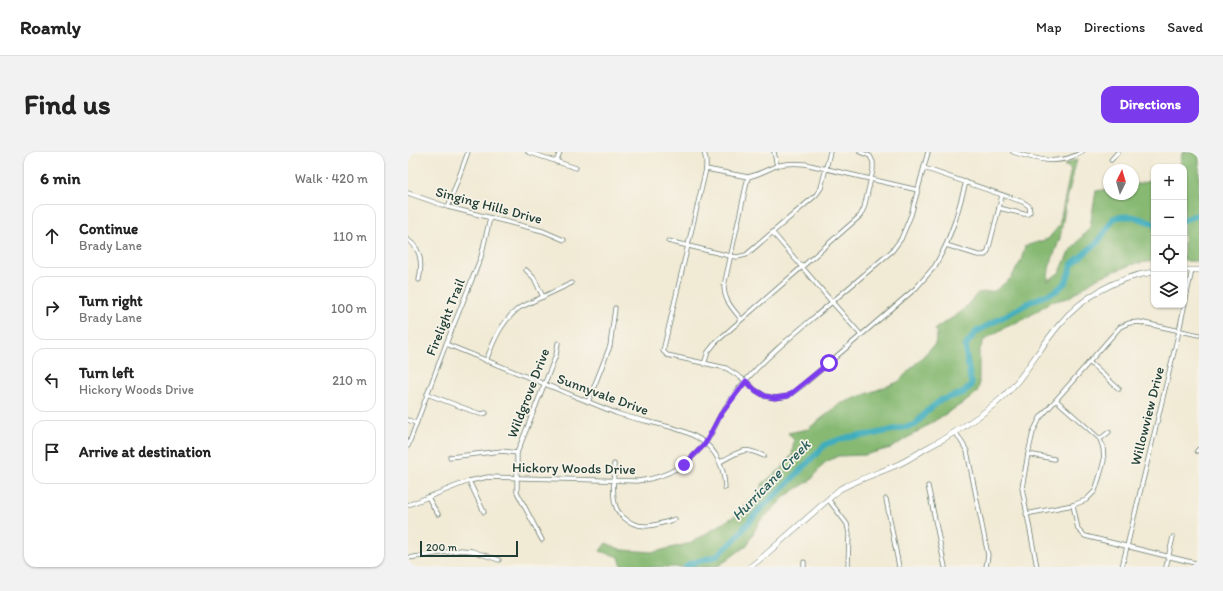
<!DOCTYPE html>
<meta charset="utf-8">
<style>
:root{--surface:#fff;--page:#f2f2f2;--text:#222;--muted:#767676;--line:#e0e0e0;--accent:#7c3aed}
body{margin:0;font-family:Itim,sans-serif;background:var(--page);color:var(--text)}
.controls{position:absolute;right:12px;top:12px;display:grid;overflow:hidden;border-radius:8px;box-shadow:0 1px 3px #0004}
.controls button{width:36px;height:36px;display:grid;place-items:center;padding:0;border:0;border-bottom:1px solid var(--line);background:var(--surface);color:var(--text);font:20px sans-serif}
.compass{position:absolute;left:695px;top:12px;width:36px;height:36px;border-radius:50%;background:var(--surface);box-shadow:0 1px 3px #0004;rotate:5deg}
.scale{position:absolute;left:12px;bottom:10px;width:98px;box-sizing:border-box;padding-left:4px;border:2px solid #1f3d34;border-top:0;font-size:11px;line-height:14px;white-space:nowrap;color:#1f3d34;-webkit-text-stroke:3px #f7f3e8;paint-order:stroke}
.stop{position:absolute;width:12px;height:12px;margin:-9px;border:3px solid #7c3aed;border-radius:50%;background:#fff}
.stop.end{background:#7c3aed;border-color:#fff;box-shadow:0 1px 4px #0008}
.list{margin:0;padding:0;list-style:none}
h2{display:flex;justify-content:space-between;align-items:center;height:52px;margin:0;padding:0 16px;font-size:17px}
h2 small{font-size:13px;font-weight:400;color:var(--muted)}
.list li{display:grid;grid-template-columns:26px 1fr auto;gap:12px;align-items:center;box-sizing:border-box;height:64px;margin:0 8px 8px;padding:0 8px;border:1px solid var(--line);border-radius:12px}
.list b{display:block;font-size:15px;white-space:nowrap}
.list p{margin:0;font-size:13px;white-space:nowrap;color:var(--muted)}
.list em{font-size:13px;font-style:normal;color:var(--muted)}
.icon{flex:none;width:22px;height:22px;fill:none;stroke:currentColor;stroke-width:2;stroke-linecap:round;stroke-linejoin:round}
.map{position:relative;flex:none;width:791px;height:415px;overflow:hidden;border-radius:12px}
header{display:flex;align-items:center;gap:24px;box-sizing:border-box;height:56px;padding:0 20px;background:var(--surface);border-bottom:1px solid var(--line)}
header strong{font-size:19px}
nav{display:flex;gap:22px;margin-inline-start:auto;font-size:14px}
.intro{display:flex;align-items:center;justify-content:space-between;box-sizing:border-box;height:96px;padding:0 24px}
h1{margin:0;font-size:28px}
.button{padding:10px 18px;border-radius:12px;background:var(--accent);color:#fff;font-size:14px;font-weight:700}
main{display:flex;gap:24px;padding:0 24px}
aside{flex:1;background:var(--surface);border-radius:12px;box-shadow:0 1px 3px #0004}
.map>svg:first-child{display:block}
</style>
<header>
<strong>Roamly</strong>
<nav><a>Map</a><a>Directions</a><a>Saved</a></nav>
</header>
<div class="intro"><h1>Find us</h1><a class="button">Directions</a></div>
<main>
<aside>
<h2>6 min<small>Walk · 420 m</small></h2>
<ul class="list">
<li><svg class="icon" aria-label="ahead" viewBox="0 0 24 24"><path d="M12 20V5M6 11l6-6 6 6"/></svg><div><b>Continue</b><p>Brady Lane</p></div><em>110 m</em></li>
<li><svg class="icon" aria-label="right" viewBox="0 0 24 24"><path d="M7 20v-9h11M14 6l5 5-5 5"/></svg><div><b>Turn right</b><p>Brady Lane</p></div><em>100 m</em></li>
<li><svg class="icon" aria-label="left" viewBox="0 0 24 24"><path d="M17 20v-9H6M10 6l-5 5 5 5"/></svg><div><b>Turn left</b><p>Hickory Woods Drive</p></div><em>210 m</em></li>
<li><svg class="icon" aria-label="arrive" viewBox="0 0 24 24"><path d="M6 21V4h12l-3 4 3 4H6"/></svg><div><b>Arrive at destination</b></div></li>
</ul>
</aside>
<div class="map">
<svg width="791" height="415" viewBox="0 0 791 415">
<rect width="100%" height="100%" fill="#f7f3e8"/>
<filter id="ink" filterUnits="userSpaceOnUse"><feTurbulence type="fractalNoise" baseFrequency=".025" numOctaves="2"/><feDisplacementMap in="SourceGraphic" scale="8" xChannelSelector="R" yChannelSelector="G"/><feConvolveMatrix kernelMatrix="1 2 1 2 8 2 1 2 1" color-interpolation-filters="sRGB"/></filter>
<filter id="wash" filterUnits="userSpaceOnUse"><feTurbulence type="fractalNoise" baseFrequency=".012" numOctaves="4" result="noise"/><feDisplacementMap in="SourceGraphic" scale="16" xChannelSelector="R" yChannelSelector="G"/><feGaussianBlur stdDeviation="0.9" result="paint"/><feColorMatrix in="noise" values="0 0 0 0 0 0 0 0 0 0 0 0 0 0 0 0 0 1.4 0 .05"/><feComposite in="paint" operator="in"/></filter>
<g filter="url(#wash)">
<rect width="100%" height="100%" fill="#f1ead5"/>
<!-- forest -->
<g fill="#87b973" stroke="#537b54">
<polygon points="777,0 791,0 791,109 776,109 776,15 772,15 774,1"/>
<polygon points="669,7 658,51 652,86 641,116 640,129 652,120 660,102 682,75 688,39 701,37 701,42 725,42 725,33 746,28 746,109 725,112 689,126 660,146 642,150 620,165 594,177 575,189 571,200 571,234 569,240 560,248 483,296 456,303 430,304 416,311 403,328 377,344 364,358 351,370 339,393 319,408 308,415 214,415 211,405 192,399 198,391 214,398 246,400 283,391 328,363 350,342 355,331 373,317 384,303 386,288 380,281 400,277 432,252 490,230 527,192 529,181 527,177 553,160 570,141 587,139 603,126 613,109 617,94 640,87 651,74 663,17 656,13"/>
</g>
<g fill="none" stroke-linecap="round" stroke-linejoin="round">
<!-- river -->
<g stroke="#3fadbd" stroke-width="6">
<polyline points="776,68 791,62"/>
<path d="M278,415l3,-3 28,-8 18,-17 24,-29 23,-21 44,-45 22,-7 26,-3 41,-9 12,-14 14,-11 22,-7 8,-7v-4l-5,-28v-9l10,-13 56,-31 24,-10 10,-9 6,-18 26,-22 16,-24c17,-4 25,0 40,6"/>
</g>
</g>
</g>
<g filter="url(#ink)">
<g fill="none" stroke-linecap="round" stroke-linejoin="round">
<!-- street casing -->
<g stroke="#687a6c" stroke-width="5">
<g id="street">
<polyline points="120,0 168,16"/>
<polyline points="296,0 298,8 298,17 255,199 259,203 318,216 338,229 347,238 357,244 367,246 380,244 395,233 508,136 527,114 538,93 570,103 577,103 580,99 591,56 616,62 620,62 622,60 621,54 615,50 516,16"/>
<polyline points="366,0 369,14"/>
<path d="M605,0c24,8 46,14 69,0"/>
<polyline points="703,8 710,0"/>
<polyline points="148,10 152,0"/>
<path d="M298,17l42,8c10,-2 18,-7 28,-11 9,-3 19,-3 29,-2l113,26"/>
<polyline points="0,41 40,55 135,79 156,88"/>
<polyline points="40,55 60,0"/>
<polyline points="591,56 594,43"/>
<polyline points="365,81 394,115 452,64 456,56 465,18 465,10 462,4 452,0"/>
<path d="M0,88c14,9 14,26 11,40"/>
<polyline points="260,89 322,104 329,105 338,103 408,43 413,36 422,0"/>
<polyline points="538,93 547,69 558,30"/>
<polyline points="118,118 126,126 135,145"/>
<path d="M333,167c-9,-11 -17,-19 -17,-33l24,-109"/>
<polyline points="453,183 424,150 484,99 493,87 503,63 520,0"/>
<path d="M38,192l170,69c45,16 107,11 109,75"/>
<path d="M78,209c8,-21 15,-39 33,-53l53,-25"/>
<polyline points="681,210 711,237"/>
<polyline points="19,242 72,262 78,261"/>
<polyline points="180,250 202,194 207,156"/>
<polyline points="0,268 8,271"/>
<polyline points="547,279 559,299 580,403 578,415"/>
<polyline points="692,287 701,280"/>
<polyline points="0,294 38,192 73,105 82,66"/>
<polyline points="789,299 791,297"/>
<polyline points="620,302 646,307"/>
<polyline points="42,305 94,299 109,301"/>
<path d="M312,310c21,-11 22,-16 44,-6"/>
<path d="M206,312c0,13 -2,28 1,40 1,5 5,10 8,13 16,15 34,8 52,2"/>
<polyline points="61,329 76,360"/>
<polyline points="520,334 537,415"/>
<polyline points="20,345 26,356 30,362"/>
<polyline points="420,347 439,372 441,382 440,415"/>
<polyline points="478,347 491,415"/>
<path d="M0,353l61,-24 19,-4 149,4c31,-3 56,-19 73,-45 4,-7 7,-15 11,-22 7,-11 16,-24 25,-34 26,-29 57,-53 86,-78l-30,-35 -86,75 -8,10 -4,12"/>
<polyline points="665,353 670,377 677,384 791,412"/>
<polyline points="618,362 665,353 678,348 687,339 693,320 696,308 695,296 692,287 648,248"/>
<polyline points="134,388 109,340 109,301 148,203 150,191"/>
<polyline points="0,406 53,398 64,399 91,408"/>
<polyline points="396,415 396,410"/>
<polyline points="629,415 614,336 620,302 625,280 632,266 712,175 721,171 731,170 791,183"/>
<polyline points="714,415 771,179 784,118"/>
<polyline points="758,415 765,385"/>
</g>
</g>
<!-- secondary casing -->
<g stroke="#687a6c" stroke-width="6">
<g id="secondary">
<polyline points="776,118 791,118"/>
<path d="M342,415l14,-11 76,-67c19,-10 39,-16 59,-25 9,-4 18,-10 26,-15 25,-13 49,-28 71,-46 26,-21 41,-52 63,-78 23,-28 58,-48 95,-53"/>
</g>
</g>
<!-- street -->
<use href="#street" stroke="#fff" stroke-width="3.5"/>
<!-- secondary -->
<use href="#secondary" stroke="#fff" stroke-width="5"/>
</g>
</g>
<g fill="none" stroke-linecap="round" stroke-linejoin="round" filter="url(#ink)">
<!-- route -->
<polyline stroke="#7c3aed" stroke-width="5" points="276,313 297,292 313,262 338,229 347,238 357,244 367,246 380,244 421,211"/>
</g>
<g text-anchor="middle" stroke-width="3.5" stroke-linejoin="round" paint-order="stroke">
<!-- street labels -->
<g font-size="14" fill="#1f3d34" stroke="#f7f3e8">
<text transform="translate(81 53) rotate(15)" y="5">Singing Hills Drive</text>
<text transform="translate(37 165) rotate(-68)" y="5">Firelight Trail</text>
<text transform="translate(120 241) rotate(-69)" y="5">Wildgrove Drive</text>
<text transform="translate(195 242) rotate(20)" y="5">Sunnyvale Drive</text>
<text transform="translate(739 264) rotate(-76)" y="5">Willowview Drive</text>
<text transform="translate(166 316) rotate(1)" y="5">Hickory Woods Drive</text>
</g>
<!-- water labels -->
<g font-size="15" font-style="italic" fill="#295f5d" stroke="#f7f3e8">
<text transform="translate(363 328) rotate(-46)" y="5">Hurricane Creek</text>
</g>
</g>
</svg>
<div class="controls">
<button>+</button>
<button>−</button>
<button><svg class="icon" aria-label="locate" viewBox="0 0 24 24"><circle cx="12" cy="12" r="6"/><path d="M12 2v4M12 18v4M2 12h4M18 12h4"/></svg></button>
<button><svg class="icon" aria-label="layers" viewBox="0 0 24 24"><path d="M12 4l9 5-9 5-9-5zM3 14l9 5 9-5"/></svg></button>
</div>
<svg class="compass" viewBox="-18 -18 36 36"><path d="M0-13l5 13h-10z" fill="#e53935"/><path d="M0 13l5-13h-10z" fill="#767676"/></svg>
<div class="scale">200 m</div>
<div class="stop" style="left:421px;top:211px"></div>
<div class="stop end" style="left:276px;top:313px"></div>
</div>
</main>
